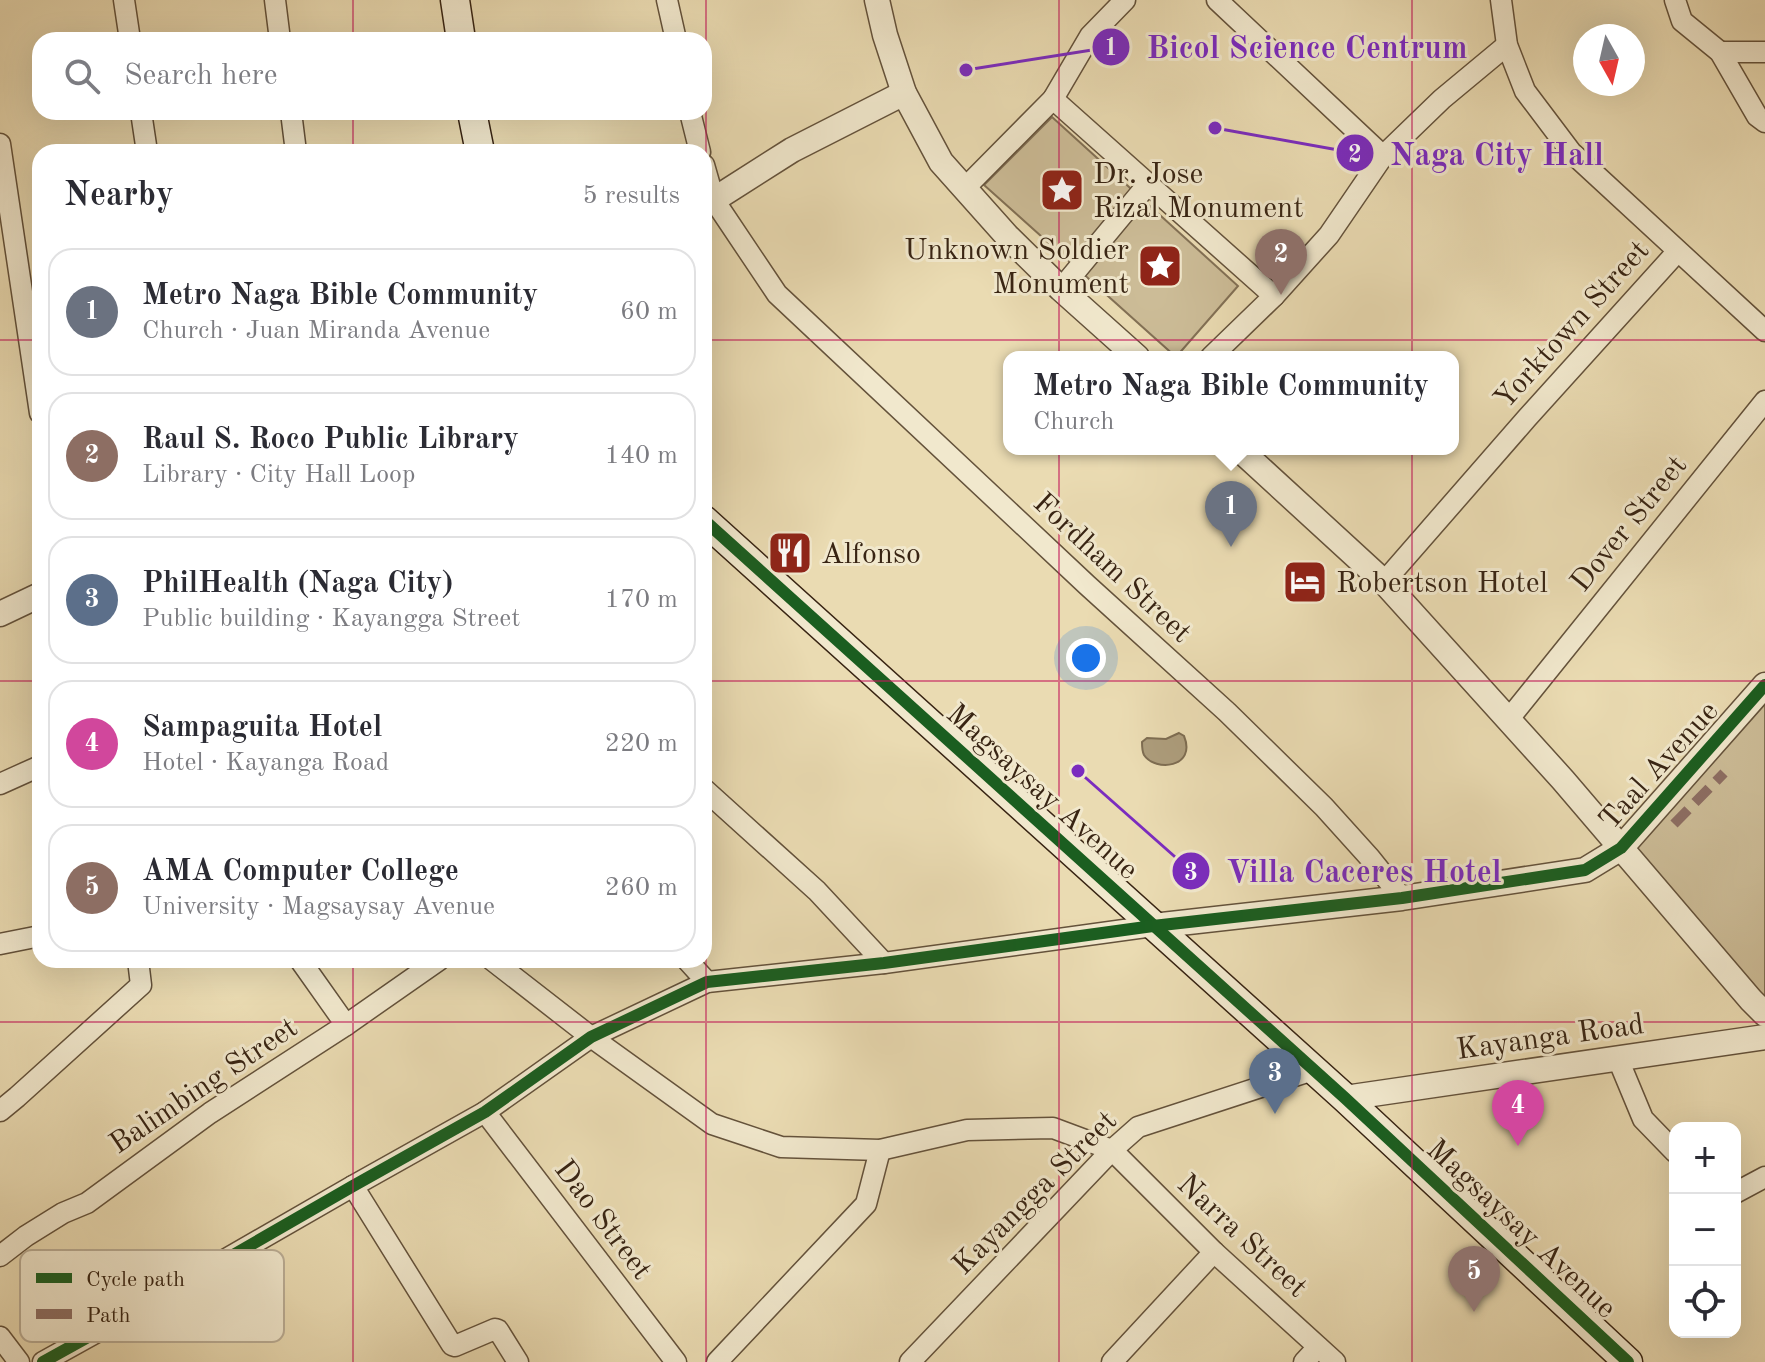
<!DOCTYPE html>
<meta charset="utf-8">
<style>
:root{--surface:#fff;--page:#f2f2f3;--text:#2b2b33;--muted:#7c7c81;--line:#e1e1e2;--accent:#0f766e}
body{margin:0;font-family:"Old Standard TT",serif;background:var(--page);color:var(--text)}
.controls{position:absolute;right:24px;bottom:24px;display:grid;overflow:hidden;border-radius:16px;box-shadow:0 8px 32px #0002}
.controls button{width:72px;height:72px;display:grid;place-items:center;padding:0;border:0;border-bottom:2px solid var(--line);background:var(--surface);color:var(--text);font:40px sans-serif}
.compass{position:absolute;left:1573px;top:24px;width:72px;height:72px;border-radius:50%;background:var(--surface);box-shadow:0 8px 32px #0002;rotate:172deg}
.you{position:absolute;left:1086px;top:658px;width:28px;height:28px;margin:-20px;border:6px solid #fff;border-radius:50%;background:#1a73e8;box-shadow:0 0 0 12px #1a73e833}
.badge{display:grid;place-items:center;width:52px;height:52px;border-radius:50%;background:var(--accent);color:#fff;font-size:26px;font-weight:700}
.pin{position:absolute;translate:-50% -66px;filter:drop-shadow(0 2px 4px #0008)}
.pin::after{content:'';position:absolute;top:42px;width:28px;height:24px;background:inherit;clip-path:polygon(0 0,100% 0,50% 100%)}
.popup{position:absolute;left:1003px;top:351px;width:456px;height:104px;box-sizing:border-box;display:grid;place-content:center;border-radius:16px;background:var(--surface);filter:drop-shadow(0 2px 6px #0005);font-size:26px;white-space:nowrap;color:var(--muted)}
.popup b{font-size:30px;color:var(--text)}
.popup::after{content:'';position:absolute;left:50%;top:100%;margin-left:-16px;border:16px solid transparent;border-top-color:var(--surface)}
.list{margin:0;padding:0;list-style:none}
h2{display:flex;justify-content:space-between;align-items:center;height:104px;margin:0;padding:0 32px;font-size:34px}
h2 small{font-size:26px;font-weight:400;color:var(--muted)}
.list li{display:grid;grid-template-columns:52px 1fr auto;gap:24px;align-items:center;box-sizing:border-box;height:128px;margin:0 16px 16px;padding:0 16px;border:2px solid var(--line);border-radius:24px}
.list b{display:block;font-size:30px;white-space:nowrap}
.list p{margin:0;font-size:26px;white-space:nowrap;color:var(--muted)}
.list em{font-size:26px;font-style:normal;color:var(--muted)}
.icon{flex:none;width:44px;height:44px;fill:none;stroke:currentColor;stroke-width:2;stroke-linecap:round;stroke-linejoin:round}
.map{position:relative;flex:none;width:1765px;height:1362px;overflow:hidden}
.search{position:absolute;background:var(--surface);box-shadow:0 8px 32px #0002;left:32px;top:32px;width:680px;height:88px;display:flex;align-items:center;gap:20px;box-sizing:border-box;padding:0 28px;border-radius:24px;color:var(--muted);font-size:30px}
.panel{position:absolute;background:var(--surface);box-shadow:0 8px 32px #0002;left:32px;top:144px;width:680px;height:824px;border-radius:24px}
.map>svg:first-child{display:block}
</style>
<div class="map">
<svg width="1765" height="1362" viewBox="0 0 1765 1362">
<rect width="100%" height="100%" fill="#eadbb2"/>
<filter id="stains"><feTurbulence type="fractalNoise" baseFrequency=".0025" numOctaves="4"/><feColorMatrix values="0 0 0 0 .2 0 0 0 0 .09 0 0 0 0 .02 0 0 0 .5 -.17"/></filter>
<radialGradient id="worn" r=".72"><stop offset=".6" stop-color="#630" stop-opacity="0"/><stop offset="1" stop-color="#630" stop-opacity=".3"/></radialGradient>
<!-- green -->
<g fill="#ccbc97" stroke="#827055" stroke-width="2">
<polygon points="1052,117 1238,286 1176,357 984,185"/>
<polygon points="1765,685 1765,1014 1621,848"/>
</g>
<!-- water -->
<path fill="#ad9d7c" stroke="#7e6d52" stroke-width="2" d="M1179,733l5,3c13,32 -29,36 -40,19 -2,-4 -2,-8 -2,-13l5,-4 19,1z"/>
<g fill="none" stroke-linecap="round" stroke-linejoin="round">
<!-- minor casing -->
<g stroke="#64523b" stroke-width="23">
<g id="minor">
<polyline points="124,0 130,40"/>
<polyline points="275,0 280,40"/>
<polyline points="667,0 676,40"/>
<polyline points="1217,0 1383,156"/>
<polyline points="1501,0 1507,45 1525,91 1571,152 1765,331"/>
<polyline points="1675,0 1682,21 1720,52 1757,116 1765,122"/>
<polyline points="1720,52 1765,52"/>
<polyline points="1053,99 1274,296 1211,357"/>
<polyline points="141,112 147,152"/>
<polyline points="291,112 296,152"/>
<polyline points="690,112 700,152"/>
<polyline points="0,144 40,413"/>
<polyline points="704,165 714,200 777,294 1087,585 1227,712 1324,807 1370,858 1402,898"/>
<polyline points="964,189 1053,99 1090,36 1125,0"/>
<polyline points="1061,289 1148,184"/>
<polyline points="1274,296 1329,235 1383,156 1442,99 1507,45"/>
<polyline points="1384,582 1527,418 1677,252"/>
<polyline points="1508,720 1765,401"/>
<polyline points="0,784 40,766"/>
<polyline points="704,789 817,891 884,963"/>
<polyline points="0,944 40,936"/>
<polyline points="300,960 346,1025"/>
<polyline points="492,960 591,1037 712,1124 781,1147 880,1150 967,1130 1053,1128 1112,1150 1214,1252 1335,1362"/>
<polyline points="687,960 707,982"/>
<polyline points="1618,1059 1643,1119 1675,1152"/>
<polyline points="0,1111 17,1097 141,985 138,960"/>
<polyline points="485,1112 676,1362"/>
<polyline points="353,1186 452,1345 455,1346 495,1329 498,1330 518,1362"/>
<polyline points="1735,1193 1765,1177"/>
<polyline points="0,1256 26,1236 63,1213 87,1203 210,1113 346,1025 439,960"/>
<polyline points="0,1337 19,1362"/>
<polyline points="43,1362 162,1296 353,1186 485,1112 591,1037 707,982 884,963 1153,926"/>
<polyline points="717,1362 866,1204 880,1150"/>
<polyline points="910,1362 1112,1150 1138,1127 1313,1070"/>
<polyline points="1112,1362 1214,1252"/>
<polyline points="1304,1362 1318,1347"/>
</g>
</g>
<!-- tertiary casing -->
<g stroke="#64523b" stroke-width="27">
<g id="tertiary">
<polyline points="877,0 885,35 904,93 941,162 1007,236 1061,289 1137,357"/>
<polyline points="704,206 792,150 904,93"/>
<polyline points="1239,449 1384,582 1563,780 1751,1000 1765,1014"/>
<polyline points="0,614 40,595"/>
<polyline points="1153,926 1402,898 1585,870 1621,848 1765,685"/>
<polyline points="1345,1098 1765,1037"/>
</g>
</g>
<!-- secondary casing -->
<g stroke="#382413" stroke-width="31">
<g id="secondary">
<polyline points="455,0 461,40"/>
<polyline points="472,112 480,152"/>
<polyline points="704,520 1345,1098 1628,1362"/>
</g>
</g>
<!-- minor -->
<use href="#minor" stroke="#f1e8cd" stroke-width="20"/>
<!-- tertiary -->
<use href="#tertiary" stroke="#f1e8cd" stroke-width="24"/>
<!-- secondary -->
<use href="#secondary" stroke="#f1e8cd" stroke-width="28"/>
<!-- quiet -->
<polyline stroke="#8d6e63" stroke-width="10" stroke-dasharray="20 10" stroke-linecap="butt" points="1674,824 1724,773"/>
<!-- cycleway casing -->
<g stroke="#f1e8cd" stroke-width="17">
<g id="cycleway">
<polyline points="704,520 1345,1098 1628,1362"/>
<polyline points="43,1362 162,1296 353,1186 485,1112 591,1037 707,982 884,963 1153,926 1402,898 1585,870 1621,848 1765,685"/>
</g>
</g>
<!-- cycleway -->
<use href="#cycleway" stroke="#1b5e20" stroke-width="12"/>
</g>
<!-- grid -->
<path fill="none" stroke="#c2185b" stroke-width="2" stroke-opacity="0.55" d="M353,0v40M706,0v1362M1059,0v1362M1412,0v1362M353,112v40M0,340h40M704,340h1061M0,681h40M704,681h1061M353,960v402M0,1022h1765"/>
<!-- icons -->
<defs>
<g id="sight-square" transform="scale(2.3)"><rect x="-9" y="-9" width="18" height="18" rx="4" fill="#8f2418" stroke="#f1e8cd"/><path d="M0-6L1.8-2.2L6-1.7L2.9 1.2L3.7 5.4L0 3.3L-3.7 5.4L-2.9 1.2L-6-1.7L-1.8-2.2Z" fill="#fff"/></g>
<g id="restaurant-square" transform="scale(2.3)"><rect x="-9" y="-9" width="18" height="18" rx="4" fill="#8f2418" stroke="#f1e8cd"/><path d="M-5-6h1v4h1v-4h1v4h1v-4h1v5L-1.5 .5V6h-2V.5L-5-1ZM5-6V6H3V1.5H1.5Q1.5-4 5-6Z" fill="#fff"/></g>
<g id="hotel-square" transform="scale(2.3)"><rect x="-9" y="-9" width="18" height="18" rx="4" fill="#8f2418" stroke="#f1e8cd"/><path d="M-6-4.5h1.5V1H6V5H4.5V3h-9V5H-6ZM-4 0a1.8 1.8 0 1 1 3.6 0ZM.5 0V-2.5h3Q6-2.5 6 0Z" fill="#fff"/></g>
</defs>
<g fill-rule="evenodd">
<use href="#sight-square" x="1062" y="190"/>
<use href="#sight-square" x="1160" y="266"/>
<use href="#restaurant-square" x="790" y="553"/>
<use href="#hotel-square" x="1305" y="582"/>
</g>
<g text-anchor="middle" stroke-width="6" stroke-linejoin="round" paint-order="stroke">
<!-- poi labels -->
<g font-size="30" fill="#382413" stroke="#f1e8cd" text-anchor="start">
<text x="1093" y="183">Dr. Jose<tspan x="1093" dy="34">Rizal Monument</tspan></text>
<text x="1129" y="259" text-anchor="end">Unknown Soldier<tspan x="1129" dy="34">Monument</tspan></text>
<text x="821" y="563">Alfonso</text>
<text x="1336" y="592">Robertson Hotel</text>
</g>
<!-- street labels -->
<g font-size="30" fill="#382413" stroke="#f1e8cd">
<text transform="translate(1571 324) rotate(-48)" y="10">Yorktown Street</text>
<text transform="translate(1628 523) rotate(-51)" y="10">Dover Street</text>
<text transform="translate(1113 567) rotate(43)" y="10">Fordham Street</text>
<text transform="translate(1658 765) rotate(-48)" y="10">Taal Avenue</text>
<text transform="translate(1043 791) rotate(42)" y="10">Magsaysay Avenue</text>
<text transform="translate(1550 1036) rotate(-8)" y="10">Kayanga Road</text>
<text transform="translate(203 1085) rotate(-34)" y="10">Balimbing Street</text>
<text transform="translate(1034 1192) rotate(-45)" y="10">Kayangga Street</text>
<text transform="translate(604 1219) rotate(53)" y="10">Dao Street</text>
<text transform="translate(1522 1228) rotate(43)" y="10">Magsaysay Avenue</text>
<text transform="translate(1243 1235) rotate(43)" y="10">Narra Street</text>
</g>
</g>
<!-- legend -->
<rect x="20" y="1250" width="264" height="92" rx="12" fill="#f1e8cd" stroke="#baad95" stroke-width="2"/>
<rect x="36" y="1273" width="36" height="10" fill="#1b5e20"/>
<rect x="36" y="1309" width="36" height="10" fill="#8d6e63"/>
<g font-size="22" fill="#382413">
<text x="86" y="1286">Cycle path</text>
<text x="86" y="1322">Path</text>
</g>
<!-- callouts -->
<path fill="none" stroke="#7b2cbf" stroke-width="3" d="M966 70L1111 47M1215 128L1355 153M1078 771L1191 871"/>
<g fill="#7b2cbf" stroke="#f1e8cd" stroke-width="3">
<circle cx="966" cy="70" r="8"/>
<circle cx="1215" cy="128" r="8"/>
<circle cx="1078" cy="771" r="8"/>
<circle cx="1111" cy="47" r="20"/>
<circle cx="1355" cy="153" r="20"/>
<circle cx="1191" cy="871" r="20"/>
</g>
<g font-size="24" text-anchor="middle" font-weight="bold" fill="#fff">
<text x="1111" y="55">1</text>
<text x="1355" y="162">2</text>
<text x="1191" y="880">3</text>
</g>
<g font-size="32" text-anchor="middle" font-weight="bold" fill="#7b2cbf" stroke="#f1e8cd" stroke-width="6" stroke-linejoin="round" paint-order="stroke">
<text x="1307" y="58">Bicol Science Centrum</text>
<text x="1497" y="165">Naga City Hall</text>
<text x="1364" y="882">Villa Caceres Hotel</text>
</g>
<rect width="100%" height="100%" filter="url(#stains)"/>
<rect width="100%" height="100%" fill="url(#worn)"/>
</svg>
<div class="controls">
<button>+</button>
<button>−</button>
<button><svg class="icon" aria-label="locate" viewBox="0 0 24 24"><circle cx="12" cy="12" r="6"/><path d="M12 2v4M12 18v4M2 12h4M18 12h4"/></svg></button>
</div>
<svg class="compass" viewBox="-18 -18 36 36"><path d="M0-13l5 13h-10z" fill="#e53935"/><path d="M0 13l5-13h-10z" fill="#7c7c81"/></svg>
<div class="you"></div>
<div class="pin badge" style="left:1231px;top:547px;background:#6b7280">1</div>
<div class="popup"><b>Metro Naga Bible Community</b>Church</div>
<div class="pin badge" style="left:1281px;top:295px;background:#8d6e63">2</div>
<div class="pin badge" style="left:1275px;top:1114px;background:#5c6f8a">3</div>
<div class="pin badge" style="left:1518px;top:1146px;background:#d1479c">4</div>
<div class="pin badge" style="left:1474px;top:1312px;background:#8d6e63">5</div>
<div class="search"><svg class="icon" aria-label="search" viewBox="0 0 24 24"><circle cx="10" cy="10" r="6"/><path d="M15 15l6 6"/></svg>Search here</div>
<section class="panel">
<h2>Nearby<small>5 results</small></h2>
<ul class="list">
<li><span class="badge" style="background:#6b7280">1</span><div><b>Metro Naga Bible Community</b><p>Church · Juan Miranda Avenue</p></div><em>60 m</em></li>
<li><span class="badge" style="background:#8d6e63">2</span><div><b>Raul S. Roco Public Library</b><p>Library · City Hall Loop</p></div><em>140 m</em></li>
<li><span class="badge" style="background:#5c6f8a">3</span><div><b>PhilHealth (Naga City)</b><p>Public building · Kayangga Street</p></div><em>170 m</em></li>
<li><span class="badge" style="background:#d1479c">4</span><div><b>Sampaguita Hotel</b><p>Hotel · Kayanga Road</p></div><em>220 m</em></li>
<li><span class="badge" style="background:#8d6e63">5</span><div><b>AMA Computer College</b><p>University · Magsaysay Avenue</p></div><em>260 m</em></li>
</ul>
</section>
</div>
